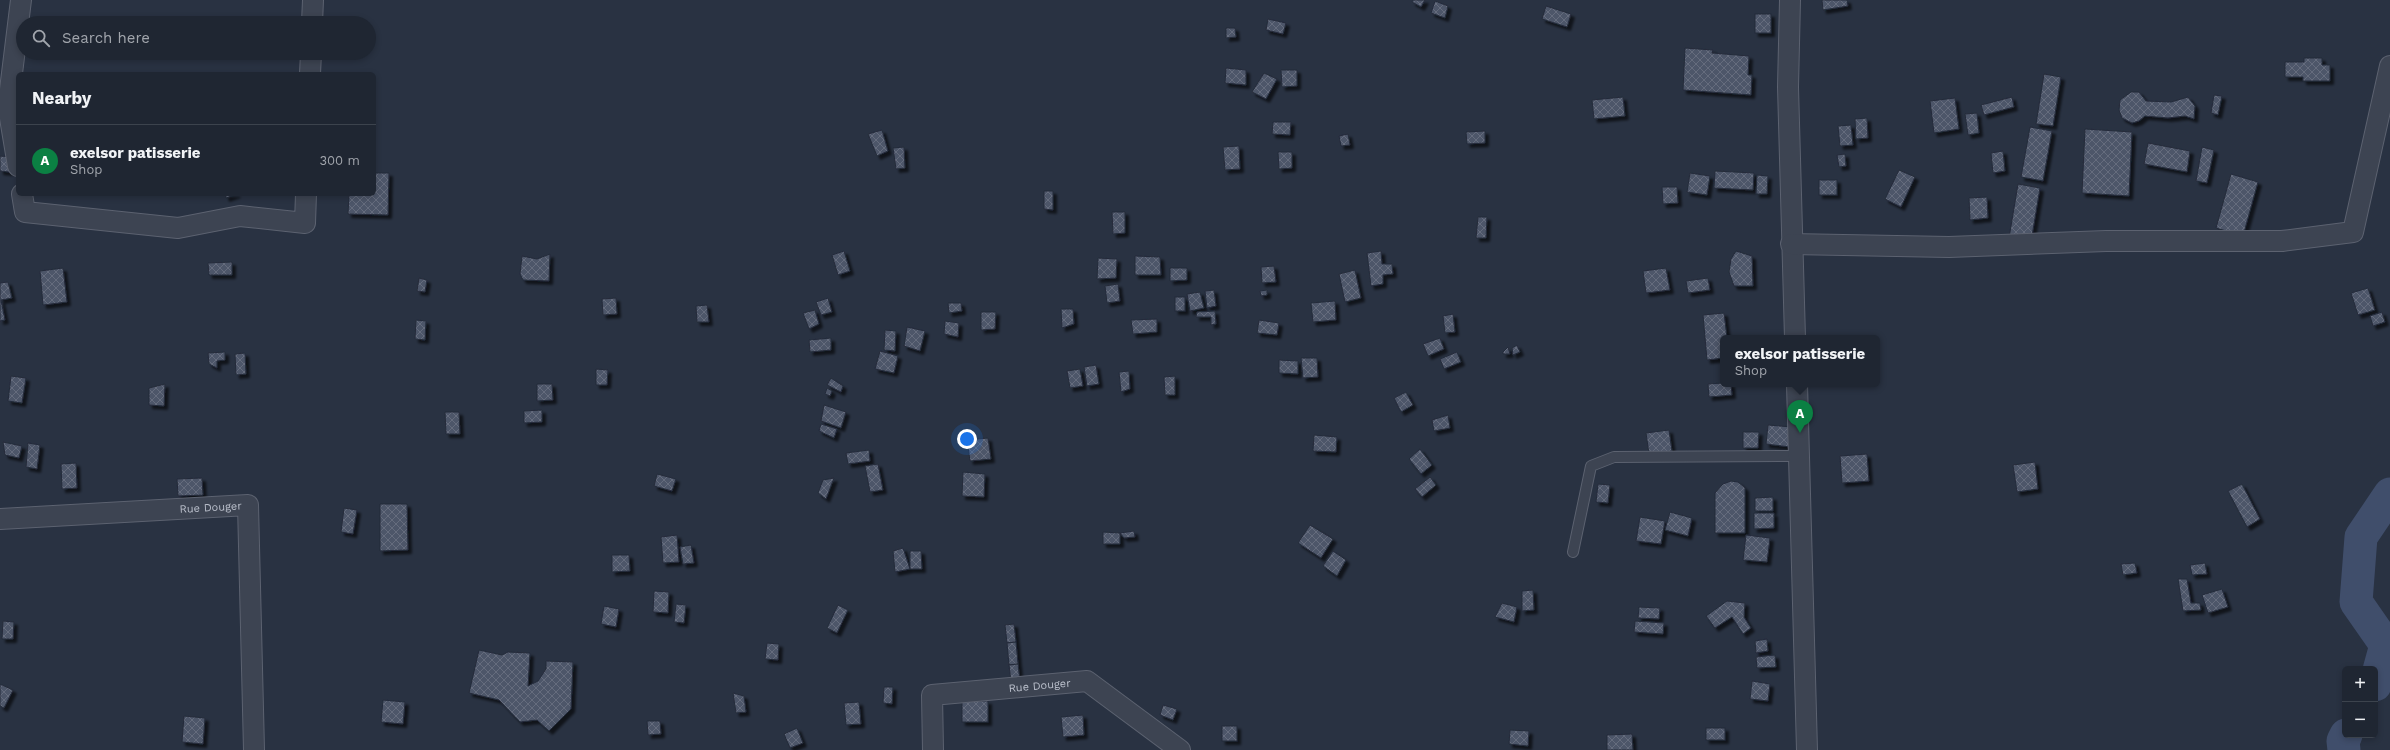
<!DOCTYPE html>
<meta charset="utf-8">
<style>
:root{--surface:#1f2632;--page:#272e3a;--text:#f1f3f6;--muted:#a1a5ac;--line:#3c434d;--accent:#0b8043}
body{margin:0;font-family:"Work Sans",sans-serif;background:var(--page);color:var(--text)}
.controls{position:absolute;right:12px;bottom:12px;display:grid;overflow:hidden;border-radius:6px;box-shadow:0 2px 6px #0003}
.controls button{width:36px;height:36px;display:grid;place-items:center;padding:0;border:0;border-bottom:1px solid var(--line);background:var(--surface);color:var(--text);font:20px sans-serif}
.you{position:absolute;left:967px;top:439px;width:14px;height:14px;margin:-10px;border:3px solid #fff;border-radius:50%;background:#1a73e8;box-shadow:0 0 0 6px #1a73e833}
.badge{display:grid;place-items:center;width:26px;height:26px;border-radius:50%;background:var(--accent);color:#fff;font-size:13px;font-weight:700}
.pin{position:absolute;translate:-50% -33px;filter:drop-shadow(0 1px 2px #0008)}
.pin::after{content:'';position:absolute;top:21px;width:14px;height:12px;background:inherit;clip-path:polygon(0 0,100% 0,50% 100%)}
.popup{position:absolute;left:1720px;top:335px;width:160px;height:52px;box-sizing:border-box;display:grid;place-content:center;border-radius:6px;background:var(--surface);filter:drop-shadow(0 1px 3px #0005);font-size:13px;white-space:nowrap;color:var(--muted)}
.popup b{font-size:15px;color:var(--text)}
.popup::after{content:'';position:absolute;left:50%;top:100%;margin-left:-8px;border:8px solid transparent;border-top-color:var(--surface)}
.list{margin:0;padding:0;list-style:none}
h2{display:flex;justify-content:space-between;align-items:center;height:52px;margin:0;padding:0 16px;font-size:17px}
h2 small{font-size:13px;font-weight:400;color:var(--muted)}
.list li{display:grid;grid-template-columns:26px 1fr auto;gap:12px;align-items:center;box-sizing:border-box;height:72px;padding:0 16px;border-top:1px solid var(--line)}
.list b{display:block;font-size:15px;white-space:nowrap}
.list p{margin:0;font-size:13px;white-space:nowrap;color:var(--muted)}
.list em{font-size:13px;font-style:normal;color:var(--muted)}
.icon{flex:none;width:22px;height:22px;fill:none;stroke:currentColor;stroke-width:2;stroke-linecap:round;stroke-linejoin:round}
.map{position:relative;flex:none;width:2390px;height:750px;overflow:hidden}
.search{position:absolute;background:var(--surface);box-shadow:0 2px 6px #0003;left:16px;top:16px;width:360px;height:44px;display:flex;align-items:center;gap:10px;box-sizing:border-box;padding:0 14px;border-radius:22px;color:var(--muted);font-size:15px}
.panel{position:absolute;background:var(--surface);box-shadow:0 2px 6px #0003;left:16px;top:72px;width:360px;height:124px;border-radius:6px}
.map>svg:first-child{display:block}
</style>
<div class="map">
<svg width="2390" height="750" viewBox="0 0 2390 750">
<defs>
<pattern id="building-cross-hatch" width="8" height="8" patternUnits="userSpaceOnUse"><rect width="8" height="8" fill="#4d5669"/><path d="M0 0l8 8M0 8l8-8" fill="none" stroke="#656c7d"/></pattern>
<filter id="shadow"><feDropShadow dx="3.5" dy="3.5" stdDeviation="1" flood-color="#0009"/></filter>
</defs>
<rect width="100%" height="100%" fill="#293242"/>
<g fill="none" stroke-linecap="round" stroke-linejoin="round">
<!-- river -->
<g stroke="#404e6b" stroke-width="33">
<polyline points="2375,685 2386,645 2356,602 2361,537 2390,494"/>
<polyline points="2344,750 2343,741 2346,735"/>
</g>
</g>
<!-- building -->
<g fill="url(#building-cross-hatch)" stroke="#242b3a" filter="url(#shadow)">
<polygon points="1413,0 1425,0 1421,7 1412,2"/>
<polygon points="1822,0 1847,0 1848,6 1823,10"/>
<polygon points="1435,1 1448,6 1445,18 1431,13"/>
<polygon points="1546,6 1571,14 1567,27 1542,19"/>
<rect x="1755" y="14" width="16" height="19"/>
<polygon points="1268,19 1286,23 1283,34 1266,30"/>
<polygon points="1226,28 1235,28 1236,37 1226,38"/>
<polygon points="1685,48 1713,50 1712,53 1749,56 1748,75 1752,75 1751,95 1683,90"/>
<polygon points="2304,58 2322,58 2322,65 2330,65 2330,81 2303,81 2303,77 2285,77 2285,62 2304,62"/>
<polygon points="1226,68 1246,70 1246,85 1225,83"/>
<polygon points="1281,70 1297,70 1297,86 1282,87"/>
<polygon points="1264,73 1277,79 1266,99 1252,92"/>
<polygon points="2044,74 2061,77 2053,126 2036,124"/>
<polygon points="2131,92 2139,92 2146,101 2171,102 2188,97 2195,106 2194,119 2185,116 2168,118 2145,116 2139,121 2132,123 2122,118 2119,110 2120,100"/>
<polygon points="2214,95 2222,96 2218,115 2211,113"/>
<polygon points="1623,97 1625,116 1594,119 1592,100"/>
<polygon points="2012,97 2014,107 1984,115 1981,105"/>
<polygon points="1955,98 1959,129 1934,133 1930,101"/>
<polygon points="1977,113 1979,133 1968,135 1965,114"/>
<polygon points="1867,118 1868,138 1856,139 1855,119"/>
<polygon points="1273,122 1291,122 1290,135 1272,134"/>
<polygon points="1851,125 1853,145 1840,146 1838,126"/>
<polygon points="2030,127 2052,131 2043,181 2021,177"/>
<polygon points="2085,129 2132,132 2129,196 2082,193"/>
<polygon points="882,130 888,151 877,156 868,134"/>
<polygon points="1485,131 1485,143 1467,144 1466,132"/>
<polygon points="1348,134 1350,145 1341,146 1339,136"/>
<polygon points="2148,143 2190,151 2187,172 2144,164"/>
<polygon points="1239,146 1240,169 1225,170 1223,147"/>
<polygon points="904,147 905,168 896,169 893,148"/>
<polygon points="2202,147 2214,150 2207,183 2196,181"/>
<polygon points="2003,151 2005,171 1993,173 1991,153"/>
<polygon points="1278,152 1292,152 1292,168 1279,169"/>
<polygon points="1845,154 1846,166 1839,167 1837,155"/>
<polygon points="0,156 11,157 9,172 0,171"/>
<polygon points="1899,170 1915,177 1901,207 1885,199"/>
<polygon points="1715,171 1754,173 1753,190 1714,188"/>
<polygon points="374,173 389,173 388,215 348,214 349,194 374,194"/>
<polygon points="1690,173 1710,176 1707,195 1687,192"/>
<polygon points="2231,174 2258,182 2243,236 2216,228"/>
<polygon points="1757,175 1768,176 1767,194 1756,194"/>
<rect x="1819" y="180" width="18" height="15"/>
<polygon points="2018,184 2040,188 2031,242 2009,238"/>
<polygon points="1662,187 1677,187 1678,203 1663,204"/>
<polygon points="1044,191 1053,191 1053,210 1044,209"/>
<polygon points="225,194 237,194 226,198"/>
<polygon points="1987,197 1988,218 1970,220 1969,198"/>
<polygon points="1112,212 1125,212 1125,233 1113,234"/>
<polygon points="1478,217 1487,217 1486,238 1476,238"/>
<polygon points="844,251 850,271 838,275 832,255"/>
<polygon points="1381,251 1382,264 1392,264 1393,274 1383,275 1383,284 1371,286 1367,253"/>
<polygon points="1736,251 1752,256 1753,286 1734,286 1729,272 1731,259"/>
<polygon points="550,254 549,281 523,280 520,274 522,256 537,259"/>
<polygon points="1135,256 1160,257 1161,275 1135,275"/>
<polygon points="1098,258 1117,259 1116,278 1097,279"/>
<polygon points="232,262 232,275 209,275 208,263"/>
<polygon points="1274,266 1276,282 1262,283 1261,267"/>
<polygon points="63,268 67,302 43,305 40,271"/>
<polygon points="1170,268 1187,268 1187,280 1170,281"/>
<polygon points="1666,268 1670,290 1646,293 1643,271"/>
<polygon points="1355,270 1361,298 1345,302 1339,274"/>
<polygon points="419,278 427,280 425,292 417,291"/>
<polygon points="1708,278 1710,290 1688,293 1686,281"/>
<polygon points="8,282 12,298 1,300 5,320 0,321 0,283"/>
<polygon points="1118,284 1120,301 1107,303 1105,286"/>
<polygon points="2368,288 2375,310 2358,315 2351,293"/>
<polygon points="1214,290 1216,306 1207,308 1205,291"/>
<polygon points="1267,290 1267,295 1261,296 1260,291"/>
<polygon points="1200,292 1204,308 1190,311 1187,294"/>
<rect x="1175" y="297" width="10" height="14"/>
<polygon points="616,298 617,314 603,315 602,299"/>
<polygon points="828,298 832,312 821,315 816,302"/>
<polygon points="1335,301 1336,320 1313,322 1311,303"/>
<polygon points="948,303 961,303 962,311 949,313"/>
<polygon points="707,305 709,322 697,322 696,306"/>
<polygon points="1061,309 1073,309 1074,324 1062,328"/>
<polygon points="815,310 819,324 809,329 803,313"/>
<polygon points="1215,311 1216,324 1211,325 1211,317 1196,317 1197,312"/>
<polygon points="981,312 996,312 995,329 981,330"/>
<polygon points="2382,312 2385,322 2373,326 2370,316"/>
<polygon points="1724,313 1727,338 1723,338 1723,358 1707,360 1703,315"/>
<polygon points="1453,314 1455,332 1445,333 1443,316"/>
<polygon points="1157,319 1157,332 1133,334 1131,320"/>
<polygon points="416,320 426,321 425,340 415,339"/>
<polygon points="1259,320 1279,323 1277,335 1257,333"/>
<polygon points="945,321 959,323 958,337 944,334"/>
<polygon points="907,327 925,331 920,351 904,346"/>
<polygon points="885,330 896,331 895,351 884,350"/>
<polygon points="831,338 831,350 810,352 809,340"/>
<polygon points="1440,338 1444,349 1428,356 1423,344"/>
<polygon points="1517,345 1520,352 1513,355 1512,348"/>
<polygon points="1508,347 1510,354 1503,354 1503,352"/>
<polygon points="880,351 898,356 894,373 875,369"/>
<polygon points="225,352 225,360 217,361 217,368 209,364 208,353"/>
<polygon points="1457,352 1461,362 1444,369 1440,359"/>
<polygon points="245,353 246,374 236,375 235,354"/>
<polygon points="1301,358 1317,358 1318,377 1303,378"/>
<polygon points="1279,360 1298,361 1298,374 1279,373"/>
<polygon points="1096,365 1099,384 1087,386 1084,367"/>
<polygon points="596,369 608,370 607,385 596,385"/>
<polygon points="1080,369 1083,386 1070,388 1067,371"/>
<polygon points="1129,371 1130,389 1121,392 1119,372"/>
<polygon points="11,376 26,378 22,403 8,401"/>
<polygon points="1175,376 1175,395 1165,395 1164,377"/>
<polygon points="831,378 843,386 841,392 827,385"/>
<polygon points="1723,383 1731,384 1732,395 1709,397 1708,384"/>
<polygon points="165,384 164,406 149,405 149,388"/>
<polygon points="537,384 552,384 553,400 537,401"/>
<polygon points="827,388 832,391 830,396 825,394"/>
<polygon points="1406,392 1413,405 1401,412 1394,398"/>
<polygon points="824,405 846,412 841,428 821,421"/>
<polygon points="542,410 542,422 524,423 524,411"/>
<polygon points="445,412 459,412 460,434 446,434"/>
<polygon points="1448,415 1450,428 1434,431 1432,420"/>
<polygon points="821,424 837,429 834,438 819,431"/>
<polygon points="1768,425 1792,427 1790,447 1766,444"/>
<polygon points="1669,430 1672,451 1649,454 1646,433"/>
<polygon points="1743,432 1759,432 1758,448 1743,448"/>
<polygon points="1314,435 1337,437 1336,452 1313,451"/>
<polygon points="988,438 991,459 970,461 967,440"/>
<polygon points="3,442 22,446 19,458 5,455"/>
<polygon points="28,443 40,445 37,469 26,467"/>
<polygon points="1420,449 1432,465 1421,474 1409,459"/>
<polygon points="869,450 870,461 848,464 846,453"/>
<polygon points="1867,454 1869,481 1842,483 1840,456"/>
<polygon points="2035,462 2038,489 2017,492 2013,465"/>
<polygon points="76,463 77,488 62,489 61,464"/>
<polygon points="878,464 883,490 870,492 865,466"/>
<polygon points="963,472 985,474 984,497 962,496"/>
<polygon points="657,474 676,479 672,491 654,486"/>
<polygon points="1430,477 1436,485 1422,497 1415,489"/>
<polygon points="202,478 203,495 178,496 177,479"/>
<polygon points="834,478 826,499 818,493 823,480"/>
<polygon points="1731,481 1738,482 1745,488 1745,533 1715,533 1715,493 1723,484"/>
<polygon points="1598,484 1610,485 1608,503 1596,502"/>
<polygon points="2242,484 2260,519 2247,527 2228,491"/>
<polygon points="1773,497 1773,511 1755,511 1755,498"/>
<polygon points="380,504 407,504 408,550 380,551"/>
<polygon points="344,508 357,510 353,534 341,532"/>
<polygon points="1670,512 1692,518 1688,536 1665,530"/>
<polygon points="1754,513 1774,513 1774,528 1754,529"/>
<polygon points="1640,517 1665,521 1661,544 1636,541"/>
<polygon points="1310,525 1333,539 1321,558 1298,543"/>
<polygon points="1134,531 1135,537 1124,538 1120,533"/>
<polygon points="1103,532 1120,533 1120,544 1103,544"/>
<polygon points="677,535 679,562 663,563 661,537"/>
<polygon points="1746,535 1770,538 1767,562 1743,560"/>
<polygon points="691,545 694,563 683,564 680,547"/>
<polygon points="903,548 910,569 895,572 893,551"/>
<polygon points="910,551 921,551 922,569 910,569"/>
<polygon points="1333,551 1346,560 1337,576 1323,566"/>
<polygon points="612,555 629,555 630,571 612,572"/>
<polygon points="2135,563 2137,573 2123,575 2121,564"/>
<polygon points="2205,563 2207,574 2192,575 2190,565"/>
<polygon points="2178,579 2187,579 2191,603 2200,603 2201,610 2183,611"/>
<polygon points="2222,589 2228,607 2208,613 2202,595"/>
<polygon points="1533,590 1534,610 1522,611 1522,591"/>
<polygon points="654,591 669,592 668,613 653,612"/>
<polygon points="1727,601 1745,603 1744,617 1751,628 1743,634 1732,617 1715,628 1706,616"/>
<polygon points="1502,603 1517,607 1514,622 1495,617"/>
<polygon points="676,604 686,605 684,623 674,622"/>
<polygon points="838,605 848,610 837,633 827,628"/>
<polygon points="604,606 619,609 616,627 601,624"/>
<polygon points="1639,607 1660,608 1659,619 1638,618"/>
<polygon points="3,621 14,622 13,639 2,639"/>
<polygon points="1635,621 1664,623 1663,634 1634,632"/>
<polygon points="1014,624 1016,642 1007,643 1005,625"/>
<polygon points="1767,639 1768,651 1756,653 1755,641"/>
<polygon points="1016,642 1018,664 1009,665 1007,643"/>
<polygon points="767,643 779,644 778,660 765,659"/>
<polygon points="479,650 502,655 508,652 530,653 528,686 538,681 546,669 546,661 573,662 571,709 549,731 537,720 520,722 499,700 469,693"/>
<polygon points="1775,655 1776,667 1757,668 1756,657"/>
<polygon points="1018,664 1020,681 1011,682 1009,665"/>
<polygon points="1752,681 1770,684 1768,701 1750,699"/>
<polygon points="0,684 13,690 4,708 0,706"/>
<polygon points="884,687 893,687 892,704 883,703"/>
<polygon points="733,693 744,696 746,712 736,713"/>
<polygon points="383,700 405,702 403,724 381,722"/>
<rect x="962" y="701" width="26" height="21"/>
<polygon points="859,702 861,724 846,725 844,703"/>
<polygon points="1163,705 1177,709 1173,720 1160,715"/>
<polygon points="1083,715 1084,735 1063,737 1061,717"/>
<polygon points="184,716 205,718 203,744 182,742"/>
<polygon points="647,721 660,721 661,734 648,735"/>
<rect x="1222" y="726" width="15" height="15"/>
<polygon points="797,728 803,743 790,748 784,734"/>
<rect x="1706" y="728" width="19" height="12"/>
<polygon points="1510,730 1529,731 1528,746 1509,744"/>
<polygon points="1632,734 1633,750 1607,750 1607,735"/>
</g>
<g fill="none" stroke-linecap="round" stroke-linejoin="round">
<!-- service casing -->
<g stroke="#5c6270" stroke-width="12">
<polyline id="service" points="1573,552 1591,466 1614,457 1800,456"/>
</g>
<!-- minor casing -->
<g stroke="#5c6270" stroke-width="22">
<g id="minor">
<polyline points="1790,0 1788,87 1795,338"/>
<polyline points="312,23 313,0"/>
<polyline points="310,74 311,53"/>
<polyline points="18,166 8,106 21,0"/>
<polyline points="22,194 25,212 178,228 240,216 305,223 306,194"/>
<polyline points="1791,244 1949,247 2106,241 2282,241 2353,232 2390,66"/>
<polyline points="1797,384 1807,750"/>
<path id="s1" d="M0,519l248,-14 6,245"/>
<path id="s2" d="M933,750l-1,-55 155,-14 93,69"/>
</g>
</g>
<!-- service -->
<use href="#service" stroke="#3d4452" stroke-width="10"/>
<!-- minor -->
<use href="#minor" stroke="#3d4452" stroke-width="20"/>
</g>
<g text-anchor="middle" stroke-width="3" stroke-linejoin="round" paint-order="stroke">
<!-- street labels -->
<g font-size="11" fill="#bbc0cc" stroke="#222938">
<text dy="4" stroke="none"><textPath href="#s1" startOffset="211">Rue Douger</textPath></text>
<text dy="4" stroke="none"><textPath href="#s2" startOffset="163">Rue Douger</textPath></text>
</g>
</g>
</svg>
<div class="controls">
<button>+</button>
<button>−</button>
</div>
<div class="you"></div>
<div class="pin badge" style="left:1800px;top:433px">A</div>
<div class="popup"><b>exelsor patisserie</b>Shop</div>
<div class="search"><svg class="icon" aria-label="search" viewBox="0 0 24 24"><circle cx="10" cy="10" r="6"/><path d="M15 15l6 6"/></svg>Search here</div>
<section class="panel">
<h2>Nearby<small></small></h2>
<ul class="list">
<li><span class="badge">A</span><div><b>exelsor patisserie</b><p>Shop</p></div><em>300 m</em></li>
</ul>
</section>
</div>
